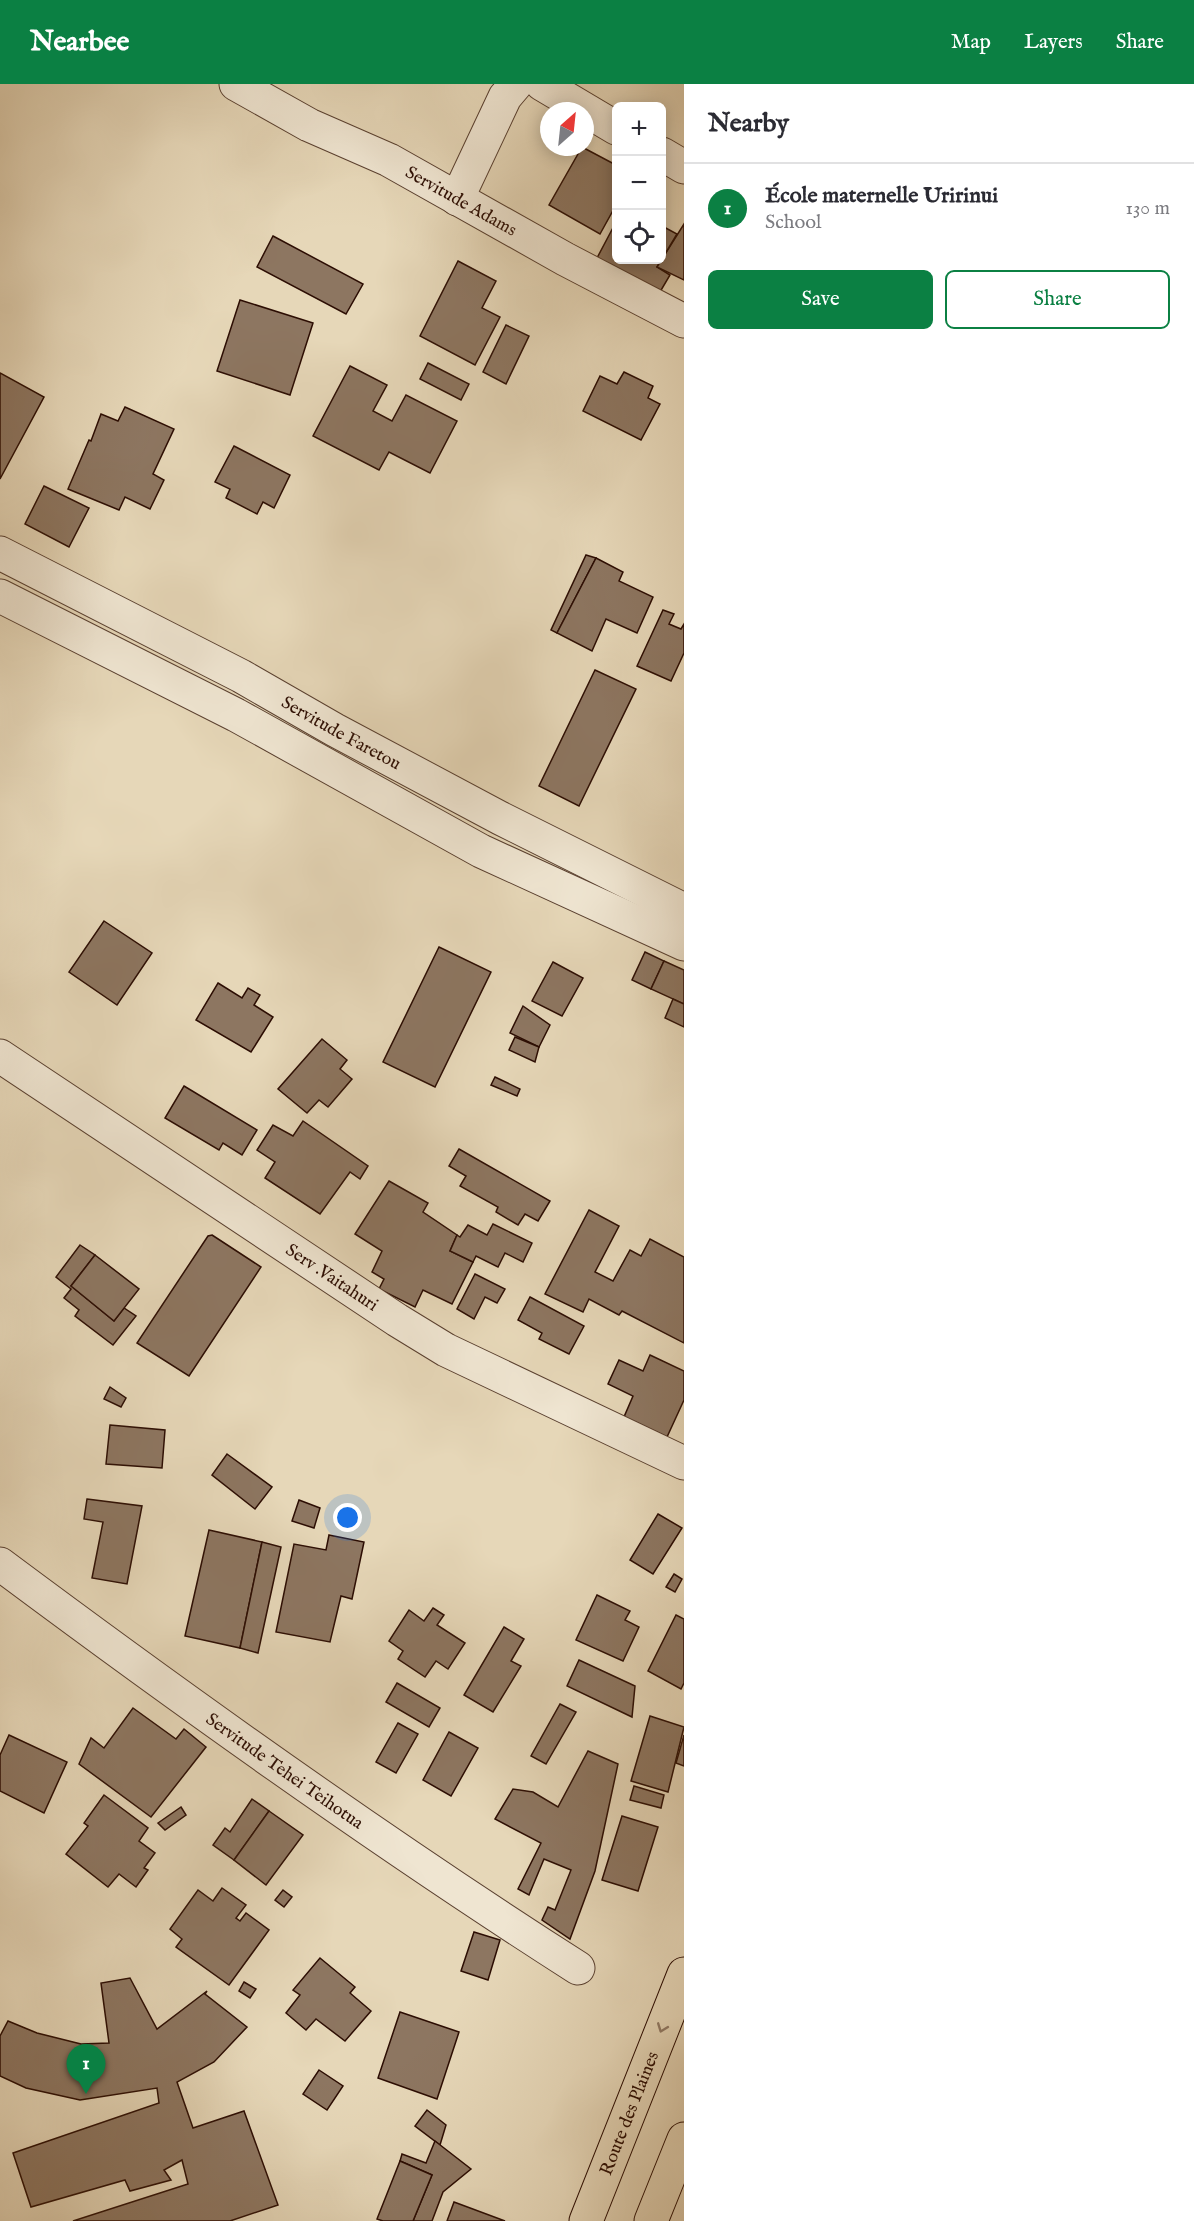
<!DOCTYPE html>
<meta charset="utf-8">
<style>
:root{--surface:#fff;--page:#f2f2f3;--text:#2b2b33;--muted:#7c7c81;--line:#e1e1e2;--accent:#0b8043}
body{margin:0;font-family:"IM FELL English",serif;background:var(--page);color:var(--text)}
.controls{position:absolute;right:18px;top:18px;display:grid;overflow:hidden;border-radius:9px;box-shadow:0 3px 15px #0003}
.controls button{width:54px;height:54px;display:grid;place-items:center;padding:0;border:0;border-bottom:2px solid var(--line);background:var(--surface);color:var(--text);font:30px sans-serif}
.compass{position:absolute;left:540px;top:18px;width:54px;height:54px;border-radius:50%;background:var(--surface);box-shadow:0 3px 15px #0003;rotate:27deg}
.you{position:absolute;left:348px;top:1434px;width:21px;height:21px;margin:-15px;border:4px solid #fff;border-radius:50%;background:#1a73e8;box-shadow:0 0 0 9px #1a73e833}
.badge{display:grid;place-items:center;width:39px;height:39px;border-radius:50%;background:var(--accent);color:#fff;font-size:20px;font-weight:700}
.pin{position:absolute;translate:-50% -50px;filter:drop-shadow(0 2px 3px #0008)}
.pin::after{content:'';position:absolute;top:32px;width:21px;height:18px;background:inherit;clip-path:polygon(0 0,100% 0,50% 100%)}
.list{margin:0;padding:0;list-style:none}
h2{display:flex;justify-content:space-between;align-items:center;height:78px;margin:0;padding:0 24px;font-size:26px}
h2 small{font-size:20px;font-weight:400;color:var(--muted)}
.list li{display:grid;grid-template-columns:39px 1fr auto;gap:18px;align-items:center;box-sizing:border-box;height:90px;padding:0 24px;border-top:2px solid var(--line)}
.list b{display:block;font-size:22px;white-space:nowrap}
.list p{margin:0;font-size:20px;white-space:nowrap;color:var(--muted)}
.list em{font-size:20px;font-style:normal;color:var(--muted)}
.actions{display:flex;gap:12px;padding:18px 24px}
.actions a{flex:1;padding:14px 0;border:2px solid var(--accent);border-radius:9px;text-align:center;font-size:21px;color:var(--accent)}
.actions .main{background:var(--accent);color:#fff}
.icon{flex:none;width:33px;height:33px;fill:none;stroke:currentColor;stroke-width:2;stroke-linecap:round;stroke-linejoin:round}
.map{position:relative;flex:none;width:684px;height:2137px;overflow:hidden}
header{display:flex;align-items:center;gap:36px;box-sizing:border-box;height:84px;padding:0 30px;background:var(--accent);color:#fff}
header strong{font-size:28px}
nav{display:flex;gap:33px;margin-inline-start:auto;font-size:21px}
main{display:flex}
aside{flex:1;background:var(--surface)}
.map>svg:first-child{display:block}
</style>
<header>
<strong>Nearbee</strong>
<nav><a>Map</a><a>Layers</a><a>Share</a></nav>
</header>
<main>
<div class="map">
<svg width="684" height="2137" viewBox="0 0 684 2137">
<rect width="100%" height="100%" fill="#e6d7b8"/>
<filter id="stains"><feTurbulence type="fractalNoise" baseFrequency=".00333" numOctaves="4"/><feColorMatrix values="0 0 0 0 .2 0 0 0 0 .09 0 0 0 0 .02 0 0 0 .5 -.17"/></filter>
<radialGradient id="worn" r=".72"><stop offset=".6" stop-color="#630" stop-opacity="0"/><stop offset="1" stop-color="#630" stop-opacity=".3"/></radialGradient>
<!-- building -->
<g fill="#8d7661" stroke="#2c0d03" stroke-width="1.5">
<polygon points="582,63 616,81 616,121 600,150 549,121"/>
<polygon points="616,138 616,176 661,176 657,183 670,191 660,208 597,174"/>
<polygon points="684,140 684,196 657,183"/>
<polygon points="662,142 677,150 662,175"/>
<polygon points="273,152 363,200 346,230 257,183"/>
<polygon points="458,177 496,197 482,224 500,233 475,281 420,252"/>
<polygon points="240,216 313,239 290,311 217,287"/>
<polygon points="506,241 529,252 506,300 483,288"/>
<polygon points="428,279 469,300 461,316 420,295"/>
<polygon points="350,282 387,301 373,327 392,337 406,311 457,337 430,389 389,368 379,386 313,352"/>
<polygon points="624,288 653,302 648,314 660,320 641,356 583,327 600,292 617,300"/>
<polygon points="0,289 44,313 0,395"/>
<polygon points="125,323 174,345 153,390 164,396 150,425 125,413 119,426 68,405 89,356 91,357 101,330 118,337"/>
<polygon points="234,362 290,391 274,424 263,418 257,430 226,414 230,405 215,398"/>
<polygon points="44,402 89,424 69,463 25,440"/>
<polygon points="586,471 596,474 557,549 551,546"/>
<polygon points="596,474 623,488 619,497 653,513 637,549 606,535 592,567 557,549"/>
<polygon points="663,526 674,530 669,540 681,545 684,540 684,569 671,597 637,582"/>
<polygon points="595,586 636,605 579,722 539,702"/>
<polygon points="104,837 152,869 117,921 69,888"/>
<polygon points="439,863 491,888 435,1003 383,978"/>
<polygon points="645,868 664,877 651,905 632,896"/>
<polygon points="664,877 684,886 684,920 651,905"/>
<polygon points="553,878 583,894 562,932 532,917"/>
<polygon points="218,899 242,914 248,904 260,911 254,921 273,933 251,968 196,936"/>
<polygon points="673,915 684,920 684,943 665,934"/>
<polygon points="523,922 550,941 539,963 510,949"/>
<polygon points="515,953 539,963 535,978 509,966"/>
<polygon points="322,955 347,976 340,985 352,995 328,1023 319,1016 307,1029 278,1005"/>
<polygon points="495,993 520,1005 517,1012 491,1001"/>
<polygon points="184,1002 257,1046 242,1071 223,1059 219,1066 165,1034"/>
<polygon points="303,1037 368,1082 360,1095 350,1088 320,1130 265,1094 275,1078 257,1066 273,1041 293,1052"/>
<polygon points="459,1065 550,1117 538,1137 525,1130 518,1141 496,1128 498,1123 460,1102 466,1092 449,1082"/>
<polygon points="389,1097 428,1119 423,1128 457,1151 450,1167 473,1178 452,1220 423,1206 415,1223 379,1205 384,1195 372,1188 382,1167 355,1150"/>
<polygon points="589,1126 619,1142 595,1188 613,1197 630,1166 641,1172 650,1155 684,1173 684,1259 622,1227 619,1231 589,1215 583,1228 545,1210"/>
<polygon points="493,1140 532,1159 523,1178 505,1169 498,1183 476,1172 473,1178 450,1167 457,1151 460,1153 468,1141 487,1151"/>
<polygon points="212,1151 261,1183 189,1292 137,1259 208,1152"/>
<polygon points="80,1161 95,1171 71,1202 114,1237 124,1224 136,1232 113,1261 75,1232 79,1226 64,1214 71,1205 56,1193"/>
<polygon points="95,1171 139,1205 114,1237 71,1202"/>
<polygon points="475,1190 505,1205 497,1219 485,1213 474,1235 457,1225"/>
<polygon points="530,1213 584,1242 569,1270 539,1255 542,1249 518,1236"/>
<polygon points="650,1271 684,1287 684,1316 667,1353 624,1333 633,1312 608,1300 619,1276 643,1287"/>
<polygon points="110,1303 126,1314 121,1323 104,1315"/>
<polygon points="110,1341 165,1346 162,1384 106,1380"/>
<polygon points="227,1370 272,1403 255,1425 212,1391"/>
<polygon points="87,1415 142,1422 127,1500 92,1494 103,1438 84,1435"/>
<polygon points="299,1416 320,1424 314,1444 292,1437"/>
<polygon points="658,1430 682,1444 653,1490 630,1476"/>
<polygon points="209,1446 262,1458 240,1564 185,1552"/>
<polygon points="329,1451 364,1458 352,1515 341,1512 330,1558 276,1548 294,1460 326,1466"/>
<polygon points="262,1458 281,1463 258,1569 240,1564"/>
<polygon points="674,1490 682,1495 675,1508 666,1503"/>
<polygon points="597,1511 630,1527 625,1536 639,1543 623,1577 576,1556"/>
<polygon points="433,1524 444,1531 437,1541 465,1559 448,1585 436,1577 425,1593 398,1575 403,1567 389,1557 409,1526 424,1537"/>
<polygon points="676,1531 684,1535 684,1599 681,1605 648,1587"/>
<polygon points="504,1543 524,1555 511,1577 521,1582 493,1628 464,1611"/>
<polygon points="579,1576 635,1602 632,1633 567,1602"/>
<polygon points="397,1599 440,1624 429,1643 386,1618"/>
<polygon points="560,1620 576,1628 546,1680 531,1672"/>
<polygon points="133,1624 176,1655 184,1645 206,1663 151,1733 79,1680 91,1654 104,1664"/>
<polygon points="650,1632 684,1643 668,1708 631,1697"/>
<polygon points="398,1639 418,1650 396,1689 376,1678"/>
<polygon points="449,1648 478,1664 451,1712 423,1696"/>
<polygon points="9,1651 67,1678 44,1729 0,1707 0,1671"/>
<polygon points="684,1651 684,1682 676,1679"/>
<polygon points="588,1667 618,1680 595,1787 570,1855 542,1836 548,1823 555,1826 571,1786 544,1775 529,1811 518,1805 541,1759 495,1735 513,1705 533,1708 558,1723"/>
<polygon points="634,1702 664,1711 661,1724 630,1716"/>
<polygon points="104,1711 148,1744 139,1757 155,1769 144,1784 148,1786 136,1803 119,1790 108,1803 66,1770 88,1742 84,1739"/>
<polygon points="252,1715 269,1727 234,1776 213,1761 225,1744 230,1748"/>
<polygon points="181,1723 186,1731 165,1746 158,1739"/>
<polygon points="269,1727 303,1751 266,1801 234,1776"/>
<polygon points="622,1732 658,1743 638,1807 602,1796"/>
<polygon points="222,1804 246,1821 236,1834 240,1837 246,1829 269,1846 229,1901 176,1863 182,1855 170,1845 198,1806 213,1817"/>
<polygon points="283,1806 292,1813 284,1823 275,1816"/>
<polygon points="474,1848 500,1856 488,1896 461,1887"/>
<polygon points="320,1874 355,1903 350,1909 371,1927 345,1957 316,1935 306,1946 286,1929 300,1911 293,1906"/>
<polygon points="130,1894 157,1945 207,1907 205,1910 247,1943 214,1978 177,1998 193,2044 244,2027 278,2121 230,2137 73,2137 188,2100 182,2076 164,2086 171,2096 130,2107 125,2096 31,2123 13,2069 159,2019 157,2004 80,2016 26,2004 0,1992 0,1952 8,1937 37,1949 81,1960 109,1959 101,1899"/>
<polygon points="244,1898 256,1905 250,1914 239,1907"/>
<polygon points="400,1928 459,1948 437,2015 378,1994"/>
<polygon points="319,1986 343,2002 327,2026 303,2010"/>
<polygon points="427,2026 446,2041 440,2061 415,2042"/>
<polygon points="435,2057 471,2085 443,2108 432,2137 413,2137 432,2091 400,2077 402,2070 426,2079"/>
<polygon points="400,2077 432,2091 413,2137 383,2137 377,2135"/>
<polygon points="454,2118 505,2137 447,2137"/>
</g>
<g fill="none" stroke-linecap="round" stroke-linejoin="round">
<!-- minor casing -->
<g stroke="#5a4030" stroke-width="35">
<g id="minor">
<path id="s1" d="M236,0l73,41 80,35 176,99 119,62"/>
<polyline points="542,0 616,44"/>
<polyline points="662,70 684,83"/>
<polyline points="457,115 505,13 516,0"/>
<path id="s2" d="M0,469l241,123 94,54 165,88 184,92"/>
<polyline points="0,512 236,631 481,767 684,860"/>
<path id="s3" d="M0,972l397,264 49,30 238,113"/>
<path id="s4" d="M0,1480c189,141 379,277 578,404"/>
</g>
</g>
<!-- highway casing -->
<g stroke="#2c0d03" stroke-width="35">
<g id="highway">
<path id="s5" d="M586,2137l98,-247"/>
<polyline points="651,2137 684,2055"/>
</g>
</g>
<!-- minor -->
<use href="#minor" stroke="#efe5d1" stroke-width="33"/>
<!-- highway -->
<use href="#highway" stroke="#e6d7b8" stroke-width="33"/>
</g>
<!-- one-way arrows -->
<defs><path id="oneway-chevron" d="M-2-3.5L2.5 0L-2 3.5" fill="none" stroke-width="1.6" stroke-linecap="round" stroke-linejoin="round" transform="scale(1.5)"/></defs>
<use stroke="#927c67" href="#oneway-chevron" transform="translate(662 1944) rotate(111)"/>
<g text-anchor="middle" stroke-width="6" stroke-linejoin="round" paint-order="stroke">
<!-- street labels -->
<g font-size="18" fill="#2c0d03" stroke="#efe5d1">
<text dy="6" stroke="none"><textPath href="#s1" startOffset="254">Servitude Adams</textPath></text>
<text dy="6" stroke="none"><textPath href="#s2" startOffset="386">Servitude Faretou</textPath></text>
<text dy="6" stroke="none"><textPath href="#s3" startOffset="399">Serv .Vaitahuri</textPath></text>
<text dy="6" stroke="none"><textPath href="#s4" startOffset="352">Servitude Tehei Teihotua</textPath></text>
<text dy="6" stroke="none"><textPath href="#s5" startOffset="116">Route des Plaines</textPath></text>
</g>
</g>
<rect width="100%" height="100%" filter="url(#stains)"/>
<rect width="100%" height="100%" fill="url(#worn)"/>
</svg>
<div class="controls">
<button>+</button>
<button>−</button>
<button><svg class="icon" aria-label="locate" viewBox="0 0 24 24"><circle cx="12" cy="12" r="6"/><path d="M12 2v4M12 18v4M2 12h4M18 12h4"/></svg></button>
</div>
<svg class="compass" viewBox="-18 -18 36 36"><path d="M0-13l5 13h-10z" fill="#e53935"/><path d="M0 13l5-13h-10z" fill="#7c7c81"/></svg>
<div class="you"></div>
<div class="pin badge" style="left:86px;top:2010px">1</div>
</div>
<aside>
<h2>Nearby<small></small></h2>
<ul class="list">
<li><span class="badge">1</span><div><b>École maternelle Uririnui</b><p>School</p></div><em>130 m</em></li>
</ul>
<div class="actions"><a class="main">Save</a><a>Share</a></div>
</aside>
</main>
